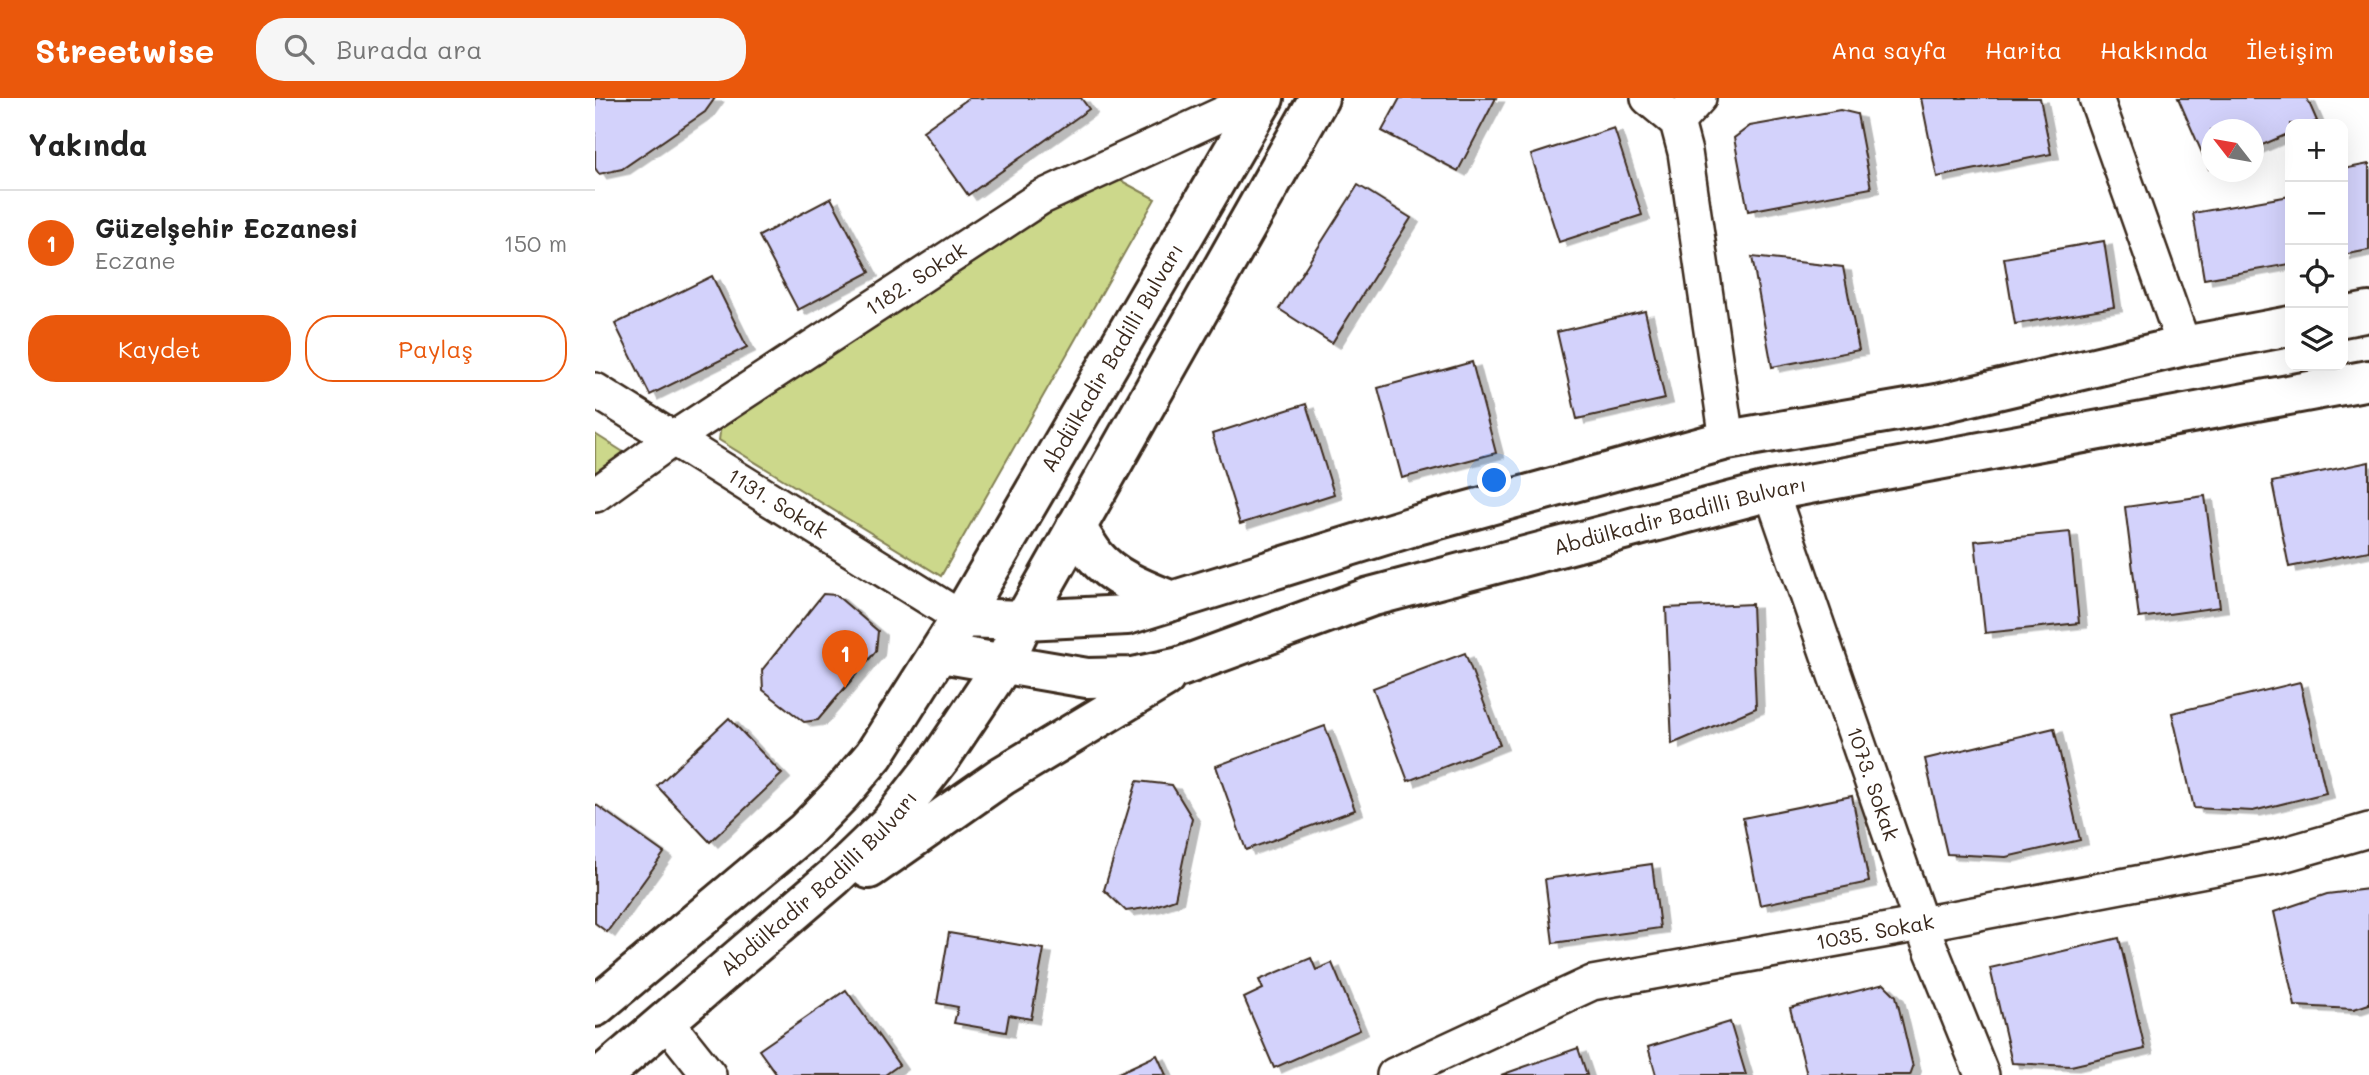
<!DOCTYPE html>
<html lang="tr">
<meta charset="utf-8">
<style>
:root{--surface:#fff;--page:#f6f6f6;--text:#222;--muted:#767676;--line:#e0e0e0;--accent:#ea580c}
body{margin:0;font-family:Mali,sans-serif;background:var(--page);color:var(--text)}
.controls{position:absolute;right:21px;top:21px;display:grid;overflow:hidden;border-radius:14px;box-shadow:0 7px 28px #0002}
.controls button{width:63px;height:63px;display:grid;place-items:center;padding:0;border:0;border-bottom:2px solid var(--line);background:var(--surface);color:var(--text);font:35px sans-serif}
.compass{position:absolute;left:1606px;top:21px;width:63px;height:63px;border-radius:50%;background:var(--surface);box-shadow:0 7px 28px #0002;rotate:301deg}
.you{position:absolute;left:900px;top:383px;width:24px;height:24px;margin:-18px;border:5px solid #fff;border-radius:50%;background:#1a73e8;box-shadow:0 0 0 10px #1a73e833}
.badge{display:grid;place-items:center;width:46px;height:46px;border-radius:50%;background:var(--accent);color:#fff;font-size:23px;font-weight:700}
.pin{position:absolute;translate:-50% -58px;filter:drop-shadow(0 2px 4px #0008)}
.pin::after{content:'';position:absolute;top:37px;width:24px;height:21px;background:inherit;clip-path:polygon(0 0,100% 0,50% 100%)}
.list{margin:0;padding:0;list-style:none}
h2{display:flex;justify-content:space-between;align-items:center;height:91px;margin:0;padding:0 28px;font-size:30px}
h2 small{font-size:23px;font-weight:400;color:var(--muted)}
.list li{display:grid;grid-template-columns:46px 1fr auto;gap:21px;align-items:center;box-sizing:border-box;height:105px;padding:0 28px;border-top:2px solid var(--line)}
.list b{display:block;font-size:26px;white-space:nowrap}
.list p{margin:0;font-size:23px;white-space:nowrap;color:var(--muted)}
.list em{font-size:23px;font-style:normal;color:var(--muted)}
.actions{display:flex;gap:14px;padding:21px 28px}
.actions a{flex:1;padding:16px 0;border:2px solid var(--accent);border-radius:28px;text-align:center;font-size:24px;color:var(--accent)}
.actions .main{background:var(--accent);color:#fff}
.icon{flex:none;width:38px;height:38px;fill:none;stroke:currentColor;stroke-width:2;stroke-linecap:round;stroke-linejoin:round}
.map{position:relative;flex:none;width:1774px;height:977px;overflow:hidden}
header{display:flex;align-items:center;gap:42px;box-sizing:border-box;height:98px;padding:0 35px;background:var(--accent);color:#fff}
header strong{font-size:33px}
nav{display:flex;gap:38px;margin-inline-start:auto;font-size:24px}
.search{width:490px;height:63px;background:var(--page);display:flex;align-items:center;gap:18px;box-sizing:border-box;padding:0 24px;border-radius:28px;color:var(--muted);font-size:26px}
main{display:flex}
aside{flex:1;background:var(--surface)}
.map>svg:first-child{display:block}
</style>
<header>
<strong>Streetwise</strong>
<div class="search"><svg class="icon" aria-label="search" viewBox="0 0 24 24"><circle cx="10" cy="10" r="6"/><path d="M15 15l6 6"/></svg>Burada ara</div>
<nav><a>Ana sayfa</a><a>Harita</a><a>Hakkında</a><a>İletişim</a></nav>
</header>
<main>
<aside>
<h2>Yakında<small></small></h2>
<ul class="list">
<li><span class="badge">1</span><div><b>Güzelşehir Eczanesi</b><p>Eczane</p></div><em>150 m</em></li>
</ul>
<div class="actions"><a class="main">Kaydet</a><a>Paylaş</a></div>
</aside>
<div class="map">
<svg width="1774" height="977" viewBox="0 0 1774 977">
<defs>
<filter id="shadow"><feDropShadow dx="8" dy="4.5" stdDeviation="0" flood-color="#0004"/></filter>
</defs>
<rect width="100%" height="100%" fill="#fff"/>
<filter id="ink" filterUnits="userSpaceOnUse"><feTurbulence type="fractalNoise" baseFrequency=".0143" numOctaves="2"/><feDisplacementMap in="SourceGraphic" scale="14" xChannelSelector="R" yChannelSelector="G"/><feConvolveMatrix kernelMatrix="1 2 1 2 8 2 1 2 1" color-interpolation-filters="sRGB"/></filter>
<g filter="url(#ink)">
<!-- green -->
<g fill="#ccd88b" stroke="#848154" stroke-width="2">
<polygon points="510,74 560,101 346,478 124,342 130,296"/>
<polygon points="0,336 30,355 0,376"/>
</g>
<!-- building -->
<g fill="#d3d2fb" stroke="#3b2a1e" stroke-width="2" filter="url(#shadow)">
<polygon points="0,0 120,0 110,14 27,71 4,76 0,70"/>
<polygon points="374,0 486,0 494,11 373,97 328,33"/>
<polygon points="805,0 901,0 863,73 787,33"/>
<polygon points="1326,0 1445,0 1456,56 1342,79"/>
<polygon points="1583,0 1712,0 1722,23 1716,26 1695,26 1695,35 1658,51 1658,32 1616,32 1616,70 1614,71"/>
<polygon points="1245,12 1262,16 1276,90 1153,113 1139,40 1155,28"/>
<polygon points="1019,30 1047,117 964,144 936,57"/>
<polygon points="1774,66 1774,152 1748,157 1748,71"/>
<polygon points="763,87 816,120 737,245 684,211"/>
<polygon points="1695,98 1695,166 1609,181 1598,115"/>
<polygon points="236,100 275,174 203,212 164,138"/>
<polygon points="1509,143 1519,209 1420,226 1409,160"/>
<polygon points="1157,159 1248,169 1264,252 1177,269"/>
<polygon points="117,178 152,249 55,297 20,226"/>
<polygon points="1050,213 1070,301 982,321 962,234"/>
<polygon points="877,264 901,355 807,380 783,290"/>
<polygon points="711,306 739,396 645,426 617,336"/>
<polygon points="1774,364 1774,453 1694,469 1677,384"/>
<polygon points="1610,398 1625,509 1544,520 1530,409"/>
<polygon points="1475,434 1484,525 1390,535 1380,443"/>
<polygon points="228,496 241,497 283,533 281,553 223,622 209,624 168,592 167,572"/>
<polygon points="1157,506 1161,610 1077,646 1071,510"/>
<polygon points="870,555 905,647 813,683 778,590"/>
<polygon points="1705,584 1731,695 1658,713 1599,710 1577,615"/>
<polygon points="134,620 187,676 115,744 62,688"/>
<polygon points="730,628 760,712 651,752 621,668"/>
<polygon points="1459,630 1485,742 1411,759 1352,756 1330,661"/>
<polygon points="542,683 577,687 597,720 580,801 557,809 531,813 509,792"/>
<polygon points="1257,698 1274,784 1165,807 1148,720"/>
<polygon points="0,706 69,755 12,834 0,825"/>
<polygon points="1057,766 1065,830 958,845 950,781"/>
<polygon points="1774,791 1774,906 1759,911 1700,908 1679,814 1732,796"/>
<polygon points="354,835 449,851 436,921 414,917 411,934 359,925 363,909 342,905"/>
<polygon points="1524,840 1550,951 1476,968 1417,965 1395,870"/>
<polygon points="716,860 721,872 737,865 765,932 679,970 649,900 668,891 664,882"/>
<polygon points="1289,886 1301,898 1318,969 1315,977 1212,977 1195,910"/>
<polygon points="251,892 304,967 290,977 182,977 164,952"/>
<polygon points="1135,924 1151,977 1061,977 1053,949"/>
<polygon points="983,950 992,977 906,977"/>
<polygon points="562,957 571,977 519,977"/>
</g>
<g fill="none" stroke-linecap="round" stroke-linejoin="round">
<!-- street casing -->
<g stroke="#3b2a1e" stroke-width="38">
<g id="street">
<polyline points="1053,0 1082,24 1090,54 1132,342"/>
<polyline points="1501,0 1589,248"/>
<polyline points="1082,24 1104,0"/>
<path id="s1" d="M0,292l366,228"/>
<path id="s2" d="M1176,393l150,433 61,151"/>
<path id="s3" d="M0,397l79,-57 366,-240 217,-100"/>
<polyline points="71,923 114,977"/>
<path id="s4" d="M799,977l198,-92 329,-59 358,-68 90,-26"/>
</g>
</g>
<!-- secondary casing -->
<g stroke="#3b2a1e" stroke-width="44">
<g id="secondary">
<polyline points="1748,219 1774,214"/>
<path d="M481,429c6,9 12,20 19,29 19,23 50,34 77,45"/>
<path id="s5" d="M366,520l303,-520"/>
<path id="s6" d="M346,555l146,25 46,-1 47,-10 190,-70 401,-106 598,-111"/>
<polyline points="274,771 407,678 570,580"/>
<polyline points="0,909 210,733 246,696 279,657 366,520 429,522 532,517 822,427 1132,342 1342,306 1589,248 1695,228"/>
<path id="s7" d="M8,977l231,-198 56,-54 52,-67 61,-91 21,-45 295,-522"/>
</g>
</g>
<!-- street -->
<use href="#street" stroke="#fff" stroke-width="33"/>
<!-- secondary -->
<use href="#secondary" stroke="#fff" stroke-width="38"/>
</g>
</g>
<g text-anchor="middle" stroke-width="7" stroke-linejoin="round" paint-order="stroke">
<!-- street labels -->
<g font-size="21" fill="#3b2a1e" stroke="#fff">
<text dy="7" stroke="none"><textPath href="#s3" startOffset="387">1182. Sokak</textPath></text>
<text dy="7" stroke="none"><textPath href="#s5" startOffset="301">Abdülkadir Badilli Bulvarı</textPath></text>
<text dy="7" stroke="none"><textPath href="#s1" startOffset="215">1131. Sokak</textPath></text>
<text dy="7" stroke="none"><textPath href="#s6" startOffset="765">Abdülkadir Badilli Bulvarı</textPath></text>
<text dy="7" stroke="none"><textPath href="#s2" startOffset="310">1073. Sokak</textPath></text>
<text dy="7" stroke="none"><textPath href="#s7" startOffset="289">Abdülkadir Badilli Bulvarı</textPath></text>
<text dy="7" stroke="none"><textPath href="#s4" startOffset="506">1035. Sokak</textPath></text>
</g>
</g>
</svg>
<div class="controls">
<button>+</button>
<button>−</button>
<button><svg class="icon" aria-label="locate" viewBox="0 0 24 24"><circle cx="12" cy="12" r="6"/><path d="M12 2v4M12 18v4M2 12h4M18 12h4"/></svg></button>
<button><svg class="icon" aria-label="layers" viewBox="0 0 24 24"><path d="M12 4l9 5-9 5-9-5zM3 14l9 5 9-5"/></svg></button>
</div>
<svg class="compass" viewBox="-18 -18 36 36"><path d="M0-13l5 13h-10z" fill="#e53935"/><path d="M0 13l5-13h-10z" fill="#767676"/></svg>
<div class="you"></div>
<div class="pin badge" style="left:250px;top:590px">1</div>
</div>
</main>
